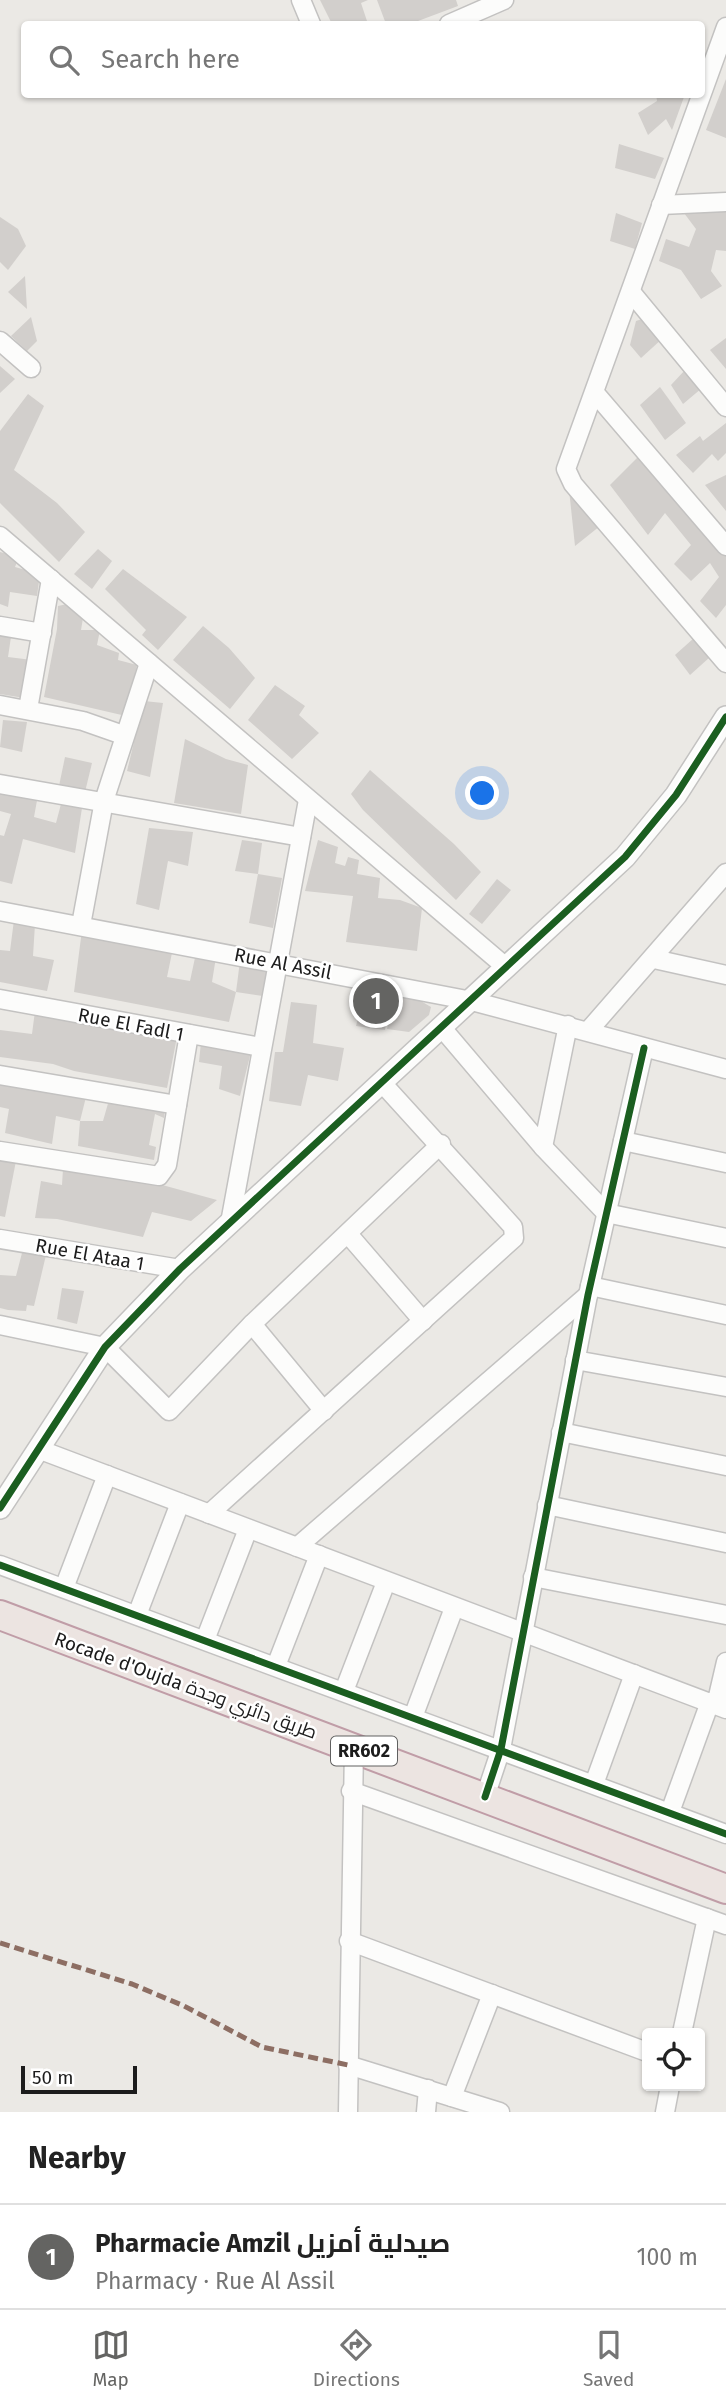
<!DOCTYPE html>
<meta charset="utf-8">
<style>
:root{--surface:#fff;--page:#f2f2f2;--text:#222;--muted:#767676;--line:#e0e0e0;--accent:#646462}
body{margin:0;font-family:"Fira Sans",Cairo,sans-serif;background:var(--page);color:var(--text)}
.controls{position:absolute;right:21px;bottom:21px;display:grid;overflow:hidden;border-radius:7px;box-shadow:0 2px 5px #0004}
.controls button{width:63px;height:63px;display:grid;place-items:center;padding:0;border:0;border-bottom:2px solid var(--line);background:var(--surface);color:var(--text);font:35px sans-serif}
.scale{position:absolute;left:21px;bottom:18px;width:116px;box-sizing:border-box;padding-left:7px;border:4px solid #1c1c1c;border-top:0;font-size:19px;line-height:24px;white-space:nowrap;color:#1c1c1c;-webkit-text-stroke:5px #fff;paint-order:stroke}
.you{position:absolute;left:483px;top:794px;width:24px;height:24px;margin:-18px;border:5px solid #fff;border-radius:50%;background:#1a73e8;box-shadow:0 0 0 10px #1a73e833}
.badge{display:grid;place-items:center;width:46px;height:46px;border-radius:50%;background:var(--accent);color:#fff;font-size:23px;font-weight:700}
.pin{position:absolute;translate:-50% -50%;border:4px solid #fff;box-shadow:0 2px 7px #0006}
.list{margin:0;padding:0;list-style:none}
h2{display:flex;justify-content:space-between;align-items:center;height:91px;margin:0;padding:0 28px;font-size:30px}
h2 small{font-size:23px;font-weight:400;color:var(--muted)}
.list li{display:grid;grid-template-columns:46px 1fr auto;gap:21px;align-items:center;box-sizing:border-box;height:105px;padding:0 28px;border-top:2px solid var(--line)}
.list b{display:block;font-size:26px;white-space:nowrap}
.list p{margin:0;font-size:23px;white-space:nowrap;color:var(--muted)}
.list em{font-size:23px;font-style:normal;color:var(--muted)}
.icon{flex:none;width:38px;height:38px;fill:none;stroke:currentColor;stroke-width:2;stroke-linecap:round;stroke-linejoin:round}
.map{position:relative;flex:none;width:726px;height:2112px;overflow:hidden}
.search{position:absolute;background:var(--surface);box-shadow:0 2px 5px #0004;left:21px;right:21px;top:21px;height:77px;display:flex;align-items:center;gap:18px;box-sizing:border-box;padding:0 24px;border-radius:7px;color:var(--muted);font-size:26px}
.sheet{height:196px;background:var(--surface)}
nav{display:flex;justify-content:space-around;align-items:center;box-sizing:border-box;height:98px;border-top:2px solid var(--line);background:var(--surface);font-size:19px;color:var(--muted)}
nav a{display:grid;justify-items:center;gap:4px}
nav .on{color:var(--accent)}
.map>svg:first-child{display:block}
</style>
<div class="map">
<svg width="726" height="2112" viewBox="0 0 726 2112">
<rect width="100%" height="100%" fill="#ebe9e5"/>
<!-- building -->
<g fill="#d2cfcc">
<polygon points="320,0 368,0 361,3 368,24 332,24"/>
<polygon points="377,0 456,0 458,6 410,24 386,24"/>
<polygon points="726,79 726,138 706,130"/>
<polygon points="656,94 682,94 684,97 672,130 666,119 648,135 638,113 657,101"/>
<polygon points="619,144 664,158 655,179 615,168"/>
<polygon points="726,204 726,251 716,250 711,271 722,286 701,299 681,270 659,261 666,239 689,247 696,229 681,209"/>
<polygon points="616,213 642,223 635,249 610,241"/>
<polygon points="0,217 18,229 26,246 8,270 0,262"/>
<polygon points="25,276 27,309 8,292"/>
<polygon points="31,317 37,341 27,351 11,336"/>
<polygon points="645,318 663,338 641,358 630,345 636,321"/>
<polygon points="726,338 726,369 710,350"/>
<polygon points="0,366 15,379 0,393"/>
<polygon points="686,369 702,388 683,404 671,385"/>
<polygon points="660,387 686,423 665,440 640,405"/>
<polygon points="28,394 44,406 14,470 57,503 85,532 59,562 0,503 0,431"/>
<polygon points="726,423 726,453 718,461 712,454 693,473 676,455 700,436 703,441"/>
<polygon points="640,455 726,550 726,605 716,618 700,601 719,577 710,563 691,581 674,564 691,545 665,513 648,535 610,485"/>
<polygon points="726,475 726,511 705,485"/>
<polygon points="568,480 600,526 575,546"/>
<polygon points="98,549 112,561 92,589 74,574"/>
<polygon points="0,552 19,557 15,567 40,574 37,596 10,592 8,607 0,604"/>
<polygon points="123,569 187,617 158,650 142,635 146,630 105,589"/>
<polygon points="72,603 83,618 81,630 100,630 97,645 119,653 118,660 137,665 126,716 44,697 57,629 58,606"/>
<polygon points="203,626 229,648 255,678 230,709 173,660"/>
<polygon points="0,628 12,630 8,657 32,660 24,698 0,694"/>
<polygon points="694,638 710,657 690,675 675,655"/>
<polygon points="275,685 305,706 299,715 319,733 292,759 248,720"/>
<polygon points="144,701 163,703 150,777 127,771"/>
<polygon points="3,720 27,722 22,752 0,747"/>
<polygon points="185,739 226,759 248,765 241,814 174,803"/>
<polygon points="65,757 92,763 85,792 59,786"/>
<polygon points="370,770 454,844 481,872 456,900 363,810 351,794"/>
<polygon points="0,787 38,795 34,817 56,823 61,804 82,808 75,853 23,839 12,884 0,881 0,835 4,836 11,814 0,811"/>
<polygon points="149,828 193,832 188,866 168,861 159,910 136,904"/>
<polygon points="242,840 262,843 258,874 235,871"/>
<polygon points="318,840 338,847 335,863 345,866 348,857 359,860 357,874 380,878 378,898 400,900 422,908 417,951 346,942 353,896 305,891"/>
<polygon points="258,874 282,878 273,928 249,923"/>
<polygon points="497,879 511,890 482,924 469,914"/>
<polygon points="14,920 35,924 33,956 54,960 47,991 0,982 0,950 10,951"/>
<polygon points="82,930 173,948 167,977 190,981 196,953 216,957 212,982 236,992 229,1022 74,992"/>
<polygon points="240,961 267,968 263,996 236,992"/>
<polygon points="365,991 390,995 385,1030 356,1026"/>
<polygon points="395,995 419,1000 431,1007 429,1015 409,1032 387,1029"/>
<polygon points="291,1002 317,1005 313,1043 344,1048 338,1081 308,1075 301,1106 269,1101 275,1052 283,1052"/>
<polygon points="35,1011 177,1037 167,1088 74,1071 53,1064 0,1057 0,1030 32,1034"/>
<polygon points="201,1042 252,1048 240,1096 219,1089 222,1066 199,1062"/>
<polygon points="0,1080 86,1097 80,1121 56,1116 52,1144 5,1133 9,1109 0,1107"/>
<polygon points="109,1100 165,1108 164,1118 155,1114 149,1145 156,1147 154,1160 78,1146 80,1121 103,1121"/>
<polygon points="0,1157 16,1161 5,1217 0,1216"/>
<polygon points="63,1169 155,1183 217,1200 191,1221 152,1212 143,1237 57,1219 35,1218 41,1181 62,1185"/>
<polygon points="22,1253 46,1255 34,1306 27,1305 26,1311 8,1310 0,1308 0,1275 16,1276"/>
<polygon points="62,1288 84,1291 77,1324 57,1319"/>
</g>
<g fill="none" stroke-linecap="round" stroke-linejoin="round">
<!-- minor casing -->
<g stroke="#c3c2c1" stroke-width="21">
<g id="minor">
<polyline points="301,0 311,24"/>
<polyline points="449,24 504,0"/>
<polyline points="726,27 566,469 573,484 726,663"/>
<polyline points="661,205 726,202"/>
<polyline points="631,292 726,407"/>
<polyline points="0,341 31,368"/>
<polyline points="595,393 726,546"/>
<polyline points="0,536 507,968"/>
<polyline points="0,626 42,633"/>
<polyline points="0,705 83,721 123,735"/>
<polyline points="28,709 51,579"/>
<polyline points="0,784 301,837"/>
<polyline points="0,911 472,1001 726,1069"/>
<polyline points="81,925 104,801 149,663"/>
<polyline points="654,959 726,975"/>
<polyline points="0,999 261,1047"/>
<polyline points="442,1028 543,1147 606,1213 726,1238"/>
<polyline points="589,1030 726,873"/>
<polyline points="0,1075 177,1105"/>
<polyline points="623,1141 726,1163"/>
<polyline points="543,1147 568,1025"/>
<polyline points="0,1151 159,1176 167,1165 189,1034"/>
<polyline points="230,1223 308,800"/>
<polyline points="348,1234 423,1321"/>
<polyline points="0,1239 180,1269"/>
<polyline points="590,1286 726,1315"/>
<polyline points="252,1324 324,1411"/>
<polyline points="0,1325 105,1347 169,1411 252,1324 441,1144"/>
<polyline points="575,1360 726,1387"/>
<polyline points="561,1432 726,1466"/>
<polyline points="38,1449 726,1709"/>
<polyline points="547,1505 726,1543"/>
<polyline points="209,1514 514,1238 513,1227 383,1084"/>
<polyline points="297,1547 588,1295"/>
<polyline points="0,1565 726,1834"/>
<polyline points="533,1577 726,1615"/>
<polyline points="64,1588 107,1475"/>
<polyline points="137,1615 180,1503"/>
<polyline points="205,1640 248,1529"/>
<polyline points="276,1666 319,1555"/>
<polyline points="344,1691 386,1582"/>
<polyline points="716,1705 726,1662"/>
<polyline points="413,1717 454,1608"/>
<polyline points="594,1784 634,1674"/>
<polyline points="351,1791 726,1925"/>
<polyline points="485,1797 501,1749 588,1295 644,1048"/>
<polyline points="670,1812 710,1702"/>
<polyline points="349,1941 647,2052"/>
<polyline points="682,2033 707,1918"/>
<polyline points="348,2065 500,2112"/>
<polyline points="452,2097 492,1994"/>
<polyline points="348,2112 354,1747"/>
<polyline points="426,2112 428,2089"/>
<polyline points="665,2112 670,2086"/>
</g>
</g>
<!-- tertiary casing -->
<g stroke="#c3c2c1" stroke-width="24">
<polyline id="tertiary" points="0,1508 105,1347 180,1269 625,857 676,795 726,717"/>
</g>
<!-- trunk casing -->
<g stroke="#c09da7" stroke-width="32">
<polyline id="trunk" points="0,1615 726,1889"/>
</g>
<!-- minor -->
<use href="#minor" stroke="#fcfcfb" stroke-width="18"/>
<!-- tertiary -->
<use href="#tertiary" stroke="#fcfcfb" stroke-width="21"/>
<!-- trunk -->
<use href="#trunk" stroke="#ece4e1" stroke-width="28"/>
<!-- quiet -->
<polyline stroke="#8d6e63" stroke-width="5" stroke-dasharray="10 5" stroke-linecap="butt" points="0,1943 132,1984 184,2006 262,2047 348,2065"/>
<!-- cycleway casing -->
<g stroke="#fff" stroke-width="11">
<g id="cycleway">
<polyline points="0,1508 105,1347 180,1269 625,857 676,795 726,717"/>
<polyline points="0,1565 726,1834"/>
<polyline points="485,1797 501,1749 588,1295 644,1048"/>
</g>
</g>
<!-- cycleway -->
<use href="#cycleway" stroke="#1b5e20" stroke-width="7"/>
</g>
<g text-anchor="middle" stroke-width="5" stroke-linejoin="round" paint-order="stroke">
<!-- shield labels -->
<rect fill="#fff" stroke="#606060" stroke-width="2" x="331" y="1736.5" width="66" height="29" rx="5"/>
<g font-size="18" font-weight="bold" fill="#1c1c1c">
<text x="364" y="1757">RR602</text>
</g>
<!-- street labels -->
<g font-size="19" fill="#1c1c1c" stroke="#fff">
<text transform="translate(283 963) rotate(11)" y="7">Rue Al Assil</text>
<text transform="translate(131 1024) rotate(11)" y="7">Rue El Fadl 1</text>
<text transform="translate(90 1254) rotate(10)" y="7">Rue El Ataa 1</text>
<text transform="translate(186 1685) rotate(20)" y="7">Rocade d'Oujda طريق دائري وجدة</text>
</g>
</g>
</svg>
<div class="controls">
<button><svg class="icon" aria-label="locate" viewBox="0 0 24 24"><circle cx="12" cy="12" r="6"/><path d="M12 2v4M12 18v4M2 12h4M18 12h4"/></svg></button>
</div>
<div class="scale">50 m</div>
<div class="you"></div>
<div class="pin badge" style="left:376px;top:1001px">1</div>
<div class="search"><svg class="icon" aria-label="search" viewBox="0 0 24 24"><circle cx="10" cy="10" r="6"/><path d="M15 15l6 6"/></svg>Search here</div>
</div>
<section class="sheet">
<h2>Nearby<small></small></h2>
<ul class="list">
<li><span class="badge">1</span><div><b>Pharmacie Amzil صيدلية أمزيل</b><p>Pharmacy · Rue Al Assil</p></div><em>100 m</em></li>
</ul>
</section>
<nav>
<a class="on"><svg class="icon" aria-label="map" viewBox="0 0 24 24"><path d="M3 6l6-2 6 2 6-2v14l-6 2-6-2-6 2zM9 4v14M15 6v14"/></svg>Map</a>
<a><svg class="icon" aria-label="directions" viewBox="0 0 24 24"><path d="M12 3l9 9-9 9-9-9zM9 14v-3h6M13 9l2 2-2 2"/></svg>Directions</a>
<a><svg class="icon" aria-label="saved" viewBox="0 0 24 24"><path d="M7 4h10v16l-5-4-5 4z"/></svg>Saved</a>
</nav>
